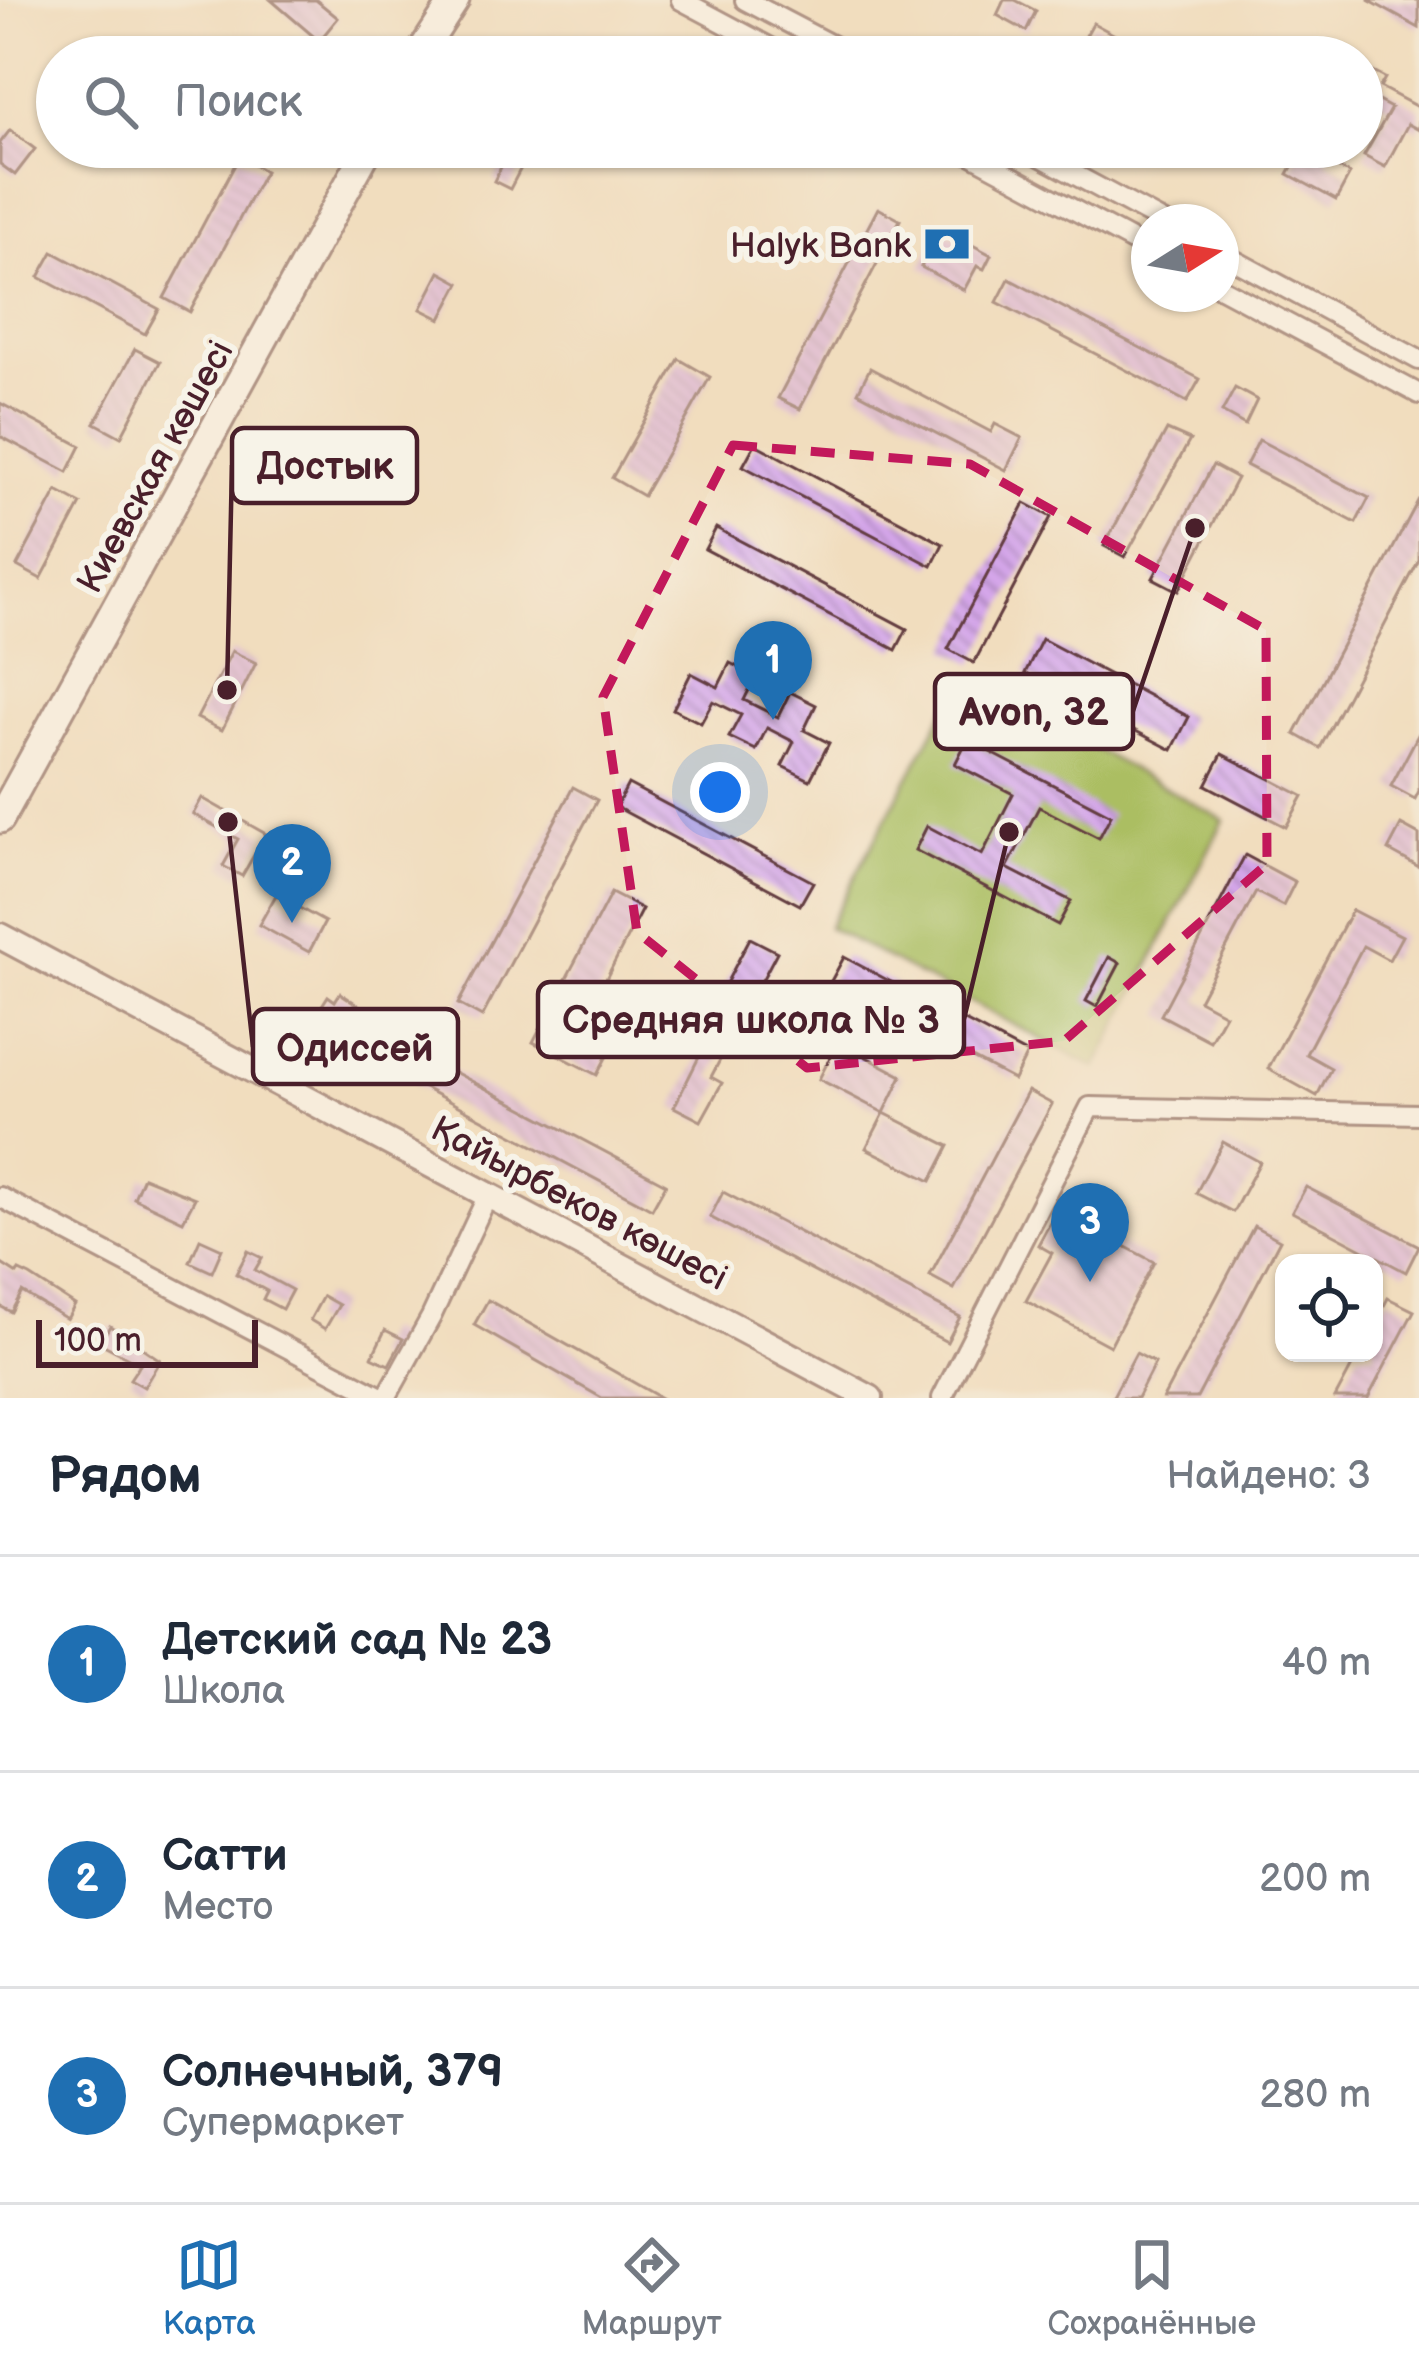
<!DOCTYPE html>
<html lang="ru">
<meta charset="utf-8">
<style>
:root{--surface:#fff;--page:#f2f2f3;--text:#1f2937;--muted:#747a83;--line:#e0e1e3;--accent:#1f6fb2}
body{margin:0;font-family:"Balsamiq Sans",sans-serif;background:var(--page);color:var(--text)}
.controls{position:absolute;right:36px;bottom:36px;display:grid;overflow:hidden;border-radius:24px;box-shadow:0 3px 9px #0004}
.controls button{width:108px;height:108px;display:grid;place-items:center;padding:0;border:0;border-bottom:3px solid var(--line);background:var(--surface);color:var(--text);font:60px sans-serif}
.compass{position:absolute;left:1131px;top:204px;width:108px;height:108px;border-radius:50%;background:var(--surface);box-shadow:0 3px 9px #0004;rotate:79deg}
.scale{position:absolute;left:36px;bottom:30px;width:222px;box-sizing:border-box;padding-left:12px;border:6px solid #4a1f2b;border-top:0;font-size:33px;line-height:42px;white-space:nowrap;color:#4a1f2b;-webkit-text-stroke:9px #f7f3e8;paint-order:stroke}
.you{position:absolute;left:720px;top:792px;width:42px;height:42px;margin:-30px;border:9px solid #fff;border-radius:50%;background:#1a73e8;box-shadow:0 0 0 18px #1a73e833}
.badge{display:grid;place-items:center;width:78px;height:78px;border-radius:50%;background:var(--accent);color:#fff;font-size:39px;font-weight:700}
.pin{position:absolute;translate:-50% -99px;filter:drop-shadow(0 3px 6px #0008)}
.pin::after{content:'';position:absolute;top:63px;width:42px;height:36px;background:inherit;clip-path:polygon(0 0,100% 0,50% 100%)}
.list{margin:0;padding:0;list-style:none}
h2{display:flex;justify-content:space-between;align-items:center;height:156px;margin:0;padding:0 48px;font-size:51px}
h2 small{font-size:39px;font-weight:400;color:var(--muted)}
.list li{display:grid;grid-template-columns:78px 1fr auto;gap:36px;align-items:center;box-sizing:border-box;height:216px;padding:0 48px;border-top:3px solid var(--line)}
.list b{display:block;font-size:45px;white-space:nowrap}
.list p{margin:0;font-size:39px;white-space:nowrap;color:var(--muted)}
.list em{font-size:39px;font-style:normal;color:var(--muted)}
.icon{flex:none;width:66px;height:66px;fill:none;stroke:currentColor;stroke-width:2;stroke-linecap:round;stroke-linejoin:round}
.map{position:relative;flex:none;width:1419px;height:1398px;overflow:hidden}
.search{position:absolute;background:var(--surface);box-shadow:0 3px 9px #0004;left:36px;right:36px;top:36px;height:132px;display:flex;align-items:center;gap:30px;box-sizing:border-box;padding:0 42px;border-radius:66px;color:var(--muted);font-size:45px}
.sheet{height:804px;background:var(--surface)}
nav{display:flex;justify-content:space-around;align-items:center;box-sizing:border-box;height:168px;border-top:3px solid var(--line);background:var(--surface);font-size:33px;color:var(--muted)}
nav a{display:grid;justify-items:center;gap:6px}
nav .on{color:var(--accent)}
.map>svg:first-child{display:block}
</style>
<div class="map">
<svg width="1419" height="1398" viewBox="0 0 1419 1398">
<defs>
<pattern id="building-back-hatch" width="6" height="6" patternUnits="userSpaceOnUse" patternTransform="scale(3)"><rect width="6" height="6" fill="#d4a6e9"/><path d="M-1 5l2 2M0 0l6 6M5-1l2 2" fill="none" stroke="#ae87bd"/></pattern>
</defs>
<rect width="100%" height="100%" fill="#f7f3e8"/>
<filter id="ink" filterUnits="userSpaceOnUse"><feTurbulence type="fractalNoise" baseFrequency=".00833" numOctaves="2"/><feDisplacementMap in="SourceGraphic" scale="24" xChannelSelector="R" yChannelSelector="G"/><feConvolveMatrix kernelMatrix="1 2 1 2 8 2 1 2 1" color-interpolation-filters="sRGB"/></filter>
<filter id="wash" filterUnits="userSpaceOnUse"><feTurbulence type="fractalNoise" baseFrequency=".004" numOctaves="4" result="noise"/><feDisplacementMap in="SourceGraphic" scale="48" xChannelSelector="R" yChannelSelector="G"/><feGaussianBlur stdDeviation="2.7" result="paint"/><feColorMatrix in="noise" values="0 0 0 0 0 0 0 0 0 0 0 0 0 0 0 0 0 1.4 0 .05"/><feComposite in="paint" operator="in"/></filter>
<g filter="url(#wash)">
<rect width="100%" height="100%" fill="#f1ddbe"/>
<!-- grass -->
<polygon fill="#abbe62" stroke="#7a6e46" stroke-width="3" points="998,696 1224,820 1096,1068 828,927 948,704"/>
<g id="blocks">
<!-- building -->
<g fill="url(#building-back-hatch)">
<polygon points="271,0 316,0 338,18 319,41"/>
<polygon points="1004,0 1015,0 1036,11 1026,31 997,15"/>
<polygon points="1368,0 1419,0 1419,28"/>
<polygon points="1093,23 1139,48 1134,57 1074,57"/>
<polygon points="1362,66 1385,78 1380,87 1419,108 1419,130 1408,124 1385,167 1364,156 1391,108 1362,92"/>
<polygon points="10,130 35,149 15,175 0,164 0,143"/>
<polygon points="1303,147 1334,147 1326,161 1350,174 1336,200 1288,174"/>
<polygon points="507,155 523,164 510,189 494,181"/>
<polygon points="239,157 265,171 190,312 164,298"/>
<polygon points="878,208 900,220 800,409 778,398"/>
<polygon points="950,233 991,255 984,269 977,266 964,290 921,267 936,238"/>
<polygon points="53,252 159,309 145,334 39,277"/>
<polygon points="440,272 460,283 441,319 421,309"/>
<polygon points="1009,279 1200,379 1187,402 997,302"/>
<polygon points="135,349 160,362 121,437 95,423"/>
<polygon points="679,359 710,377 643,496 612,478"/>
<polygon points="870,368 991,432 995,424 1022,438 1006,470 858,392"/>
<polygon points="1235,388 1257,400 1245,425 1222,412"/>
<polygon points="0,403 81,446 68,472 0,436"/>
<polygon points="1167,430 1190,440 1125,557 1104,546"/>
<polygon points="1259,440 1369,498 1356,523 1246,465"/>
<polygon points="755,444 943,544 932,566 743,466"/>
<polygon points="1213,465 1237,478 1178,591 1153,578"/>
<polygon points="57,491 81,504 41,579 17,566"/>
<polygon points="1419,499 1419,560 1320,748 1295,734"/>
<polygon points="1025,503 1051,517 974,663 948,649"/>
<polygon points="716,528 907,629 896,650 705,549"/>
<polygon points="1042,639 1189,717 1172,750 1025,673"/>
<polygon points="232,651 256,663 222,730 197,718"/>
<polygon points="730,663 756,676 744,700 778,717 790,692 816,705 804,730 829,743 810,780 782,766 794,742 767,728 756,750 729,737 741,715 713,701 701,723 673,709 691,673 718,687"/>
<polygon points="1419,733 1419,791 1415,799 1391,786"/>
<polygon points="967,740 1111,815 1099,838 1039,807 1007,868 1071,901 1058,925 915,850 927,826 982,855 1013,794 955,764"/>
<polygon points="1222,754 1303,796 1286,827 1206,785"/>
<polygon points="628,784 813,882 800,905 616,807"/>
<polygon points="573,787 597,800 482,1017 458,1004"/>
<polygon points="202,798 266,834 242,876 223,866 238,839 193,814"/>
<polygon points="1401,825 1419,835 1419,867 1388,850"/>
<polygon points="1245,855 1295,882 1283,906 1256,892 1199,1000 1225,1014 1210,1041 1161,1015"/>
<polygon points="611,893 642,909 579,1031 611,1048 597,1075 533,1042"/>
<polygon points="276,895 325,922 309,952 259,925"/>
<polygon points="1352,910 1402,936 1389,960 1363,946 1306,1054 1331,1068 1317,1096 1268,1069"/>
<polygon points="750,938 777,952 711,1077 722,1083 701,1121 674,1107 699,1057 690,1052"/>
<polygon points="844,957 1027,1054 1014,1080 830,983"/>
<polygon points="1109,957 1120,963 1097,1007 1086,1001"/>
<polygon points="340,993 366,1010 363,1015 366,1018 359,1030 328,1018 321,1007 328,996 335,1001"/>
<polygon points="838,1042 902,1076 884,1113 819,1079"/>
<polygon points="428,1058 666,1184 652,1209 415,1083"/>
<polygon points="1028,1091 1052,1104 954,1289 930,1276"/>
<polygon points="884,1113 949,1146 931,1181 866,1148"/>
<polygon points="1223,1142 1260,1162 1233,1212 1196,1193"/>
<polygon points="143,1177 195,1198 183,1221 134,1198"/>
<polygon points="1306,1187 1419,1246 1406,1272 1292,1212"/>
<polygon points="723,1192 960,1317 947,1342 710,1217"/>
<polygon points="1057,1210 1154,1262 1110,1346 1026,1301 1052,1253 1038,1245"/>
<polygon points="1254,1226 1280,1240 1197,1398 1163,1398"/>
<polygon points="200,1239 222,1249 212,1272 190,1262"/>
<polygon points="248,1251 262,1258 255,1270 292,1290 282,1309 263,1299 267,1291 236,1274"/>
<polygon points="0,1263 17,1274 19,1271 30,1276 75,1305 67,1319 22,1292 11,1312 0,1306"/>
<polygon points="323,1296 339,1305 325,1329 310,1320"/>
<polygon points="1388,1298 1414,1311 1368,1398 1335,1398 1359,1353 1374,1353 1374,1325"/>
<polygon points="488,1300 661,1398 602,1398 474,1325"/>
<polygon points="110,1326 160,1360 144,1387 130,1379 140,1364 100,1343"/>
<polygon points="385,1330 403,1339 389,1365 372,1357"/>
<polygon points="1136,1353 1155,1363 1137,1398 1112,1398"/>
</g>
</g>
</g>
<g filter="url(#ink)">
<use href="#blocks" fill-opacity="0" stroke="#633c41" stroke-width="3"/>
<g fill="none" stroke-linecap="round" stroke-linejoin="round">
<!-- minor casing -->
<g stroke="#633c41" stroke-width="24">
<g id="minor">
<polyline points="681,0 788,57"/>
<polyline points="745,0 854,57"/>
<polyline points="957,147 1149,250"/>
<polyline points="1023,147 1163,222"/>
<polyline points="1221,253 1419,360"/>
<polyline points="1221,288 1419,394"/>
<polyline points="0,1197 383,1398"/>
<polyline points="386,1398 431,1317 489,1193"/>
<polyline points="942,1398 1090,1107 1419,1114"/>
</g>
</g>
<!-- major casing -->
<g stroke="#633c41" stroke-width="30">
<polyline id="major" points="0,936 870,1398"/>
</g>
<!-- highway casing -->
<g stroke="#633c41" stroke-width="33">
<g id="highway">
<polyline points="418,57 455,0"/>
<polyline points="0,819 369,147"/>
</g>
</g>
<!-- minor -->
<use href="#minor" stroke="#fff" stroke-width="18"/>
<!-- major -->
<use href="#major" stroke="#fff" stroke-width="24"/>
<!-- highway -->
<use href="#highway" stroke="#fff" stroke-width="27"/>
</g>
</g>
<!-- marked area -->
<path d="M0 0H1419V1398H0ZM733,445l237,19 296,166 1,234 -203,177 -257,27 -170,-136 -34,-235z" fill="#f1ddbe" fill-opacity=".55" fill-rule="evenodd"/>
<path fill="none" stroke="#c2185b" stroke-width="9" stroke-dasharray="24 15" stroke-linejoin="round" d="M733,445l237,19 296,166 1,234 -203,177 -257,27 -170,-136 -34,-235z"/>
<!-- icons -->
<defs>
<g id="bank-bare" transform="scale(3.6)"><path d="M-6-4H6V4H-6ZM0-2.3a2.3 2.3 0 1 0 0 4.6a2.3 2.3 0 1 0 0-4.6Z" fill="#1f6fb2" stroke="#f7f3e8" stroke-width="2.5" paint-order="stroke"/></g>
</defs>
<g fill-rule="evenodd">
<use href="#bank-bare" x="947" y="244"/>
</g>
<g text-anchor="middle" stroke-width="12" stroke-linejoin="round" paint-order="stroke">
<!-- poi labels -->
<g font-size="36" fill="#4a1f2b" stroke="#f7f3e8" text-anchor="end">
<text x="911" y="257">Halyk Bank</text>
</g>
<!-- street labels -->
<g font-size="36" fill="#4a1f2b" stroke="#f7f3e8">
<text transform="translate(154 466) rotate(-61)" y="13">Киевская көшесі</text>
<text transform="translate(580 1202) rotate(28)" y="13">Қайырбеков көшесі</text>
</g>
</g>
<!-- callouts -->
<path fill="none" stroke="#4a1f2b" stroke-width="4.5" d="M227 690L232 465M1195 528L1133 711M1009 832L964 1019M228 822L253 1047"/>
<g fill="#4a1f2b" stroke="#f7f3e8" stroke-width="4.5">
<circle cx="227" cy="690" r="12"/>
<circle cx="1195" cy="528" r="12"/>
<circle cx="1009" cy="832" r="12"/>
<circle cx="228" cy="822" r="12"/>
</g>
<g fill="#f7f3e8" stroke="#4a1f2b" stroke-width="4.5">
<rect x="232" y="428" width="185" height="75" rx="12"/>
<rect x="935" y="674" width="198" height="75" rx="12"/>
<rect x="538" y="982" width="426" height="75" rx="12"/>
<rect x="253" y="1009" width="205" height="75" rx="12"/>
</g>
<g font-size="39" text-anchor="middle" font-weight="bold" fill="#4a1f2b">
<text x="325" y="479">Достык</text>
<text x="1034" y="725">Avon, 32</text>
<text x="751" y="1033">Средняя школа № 3</text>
<text x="355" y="1061">Одиссей</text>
</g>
</svg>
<div class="controls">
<button><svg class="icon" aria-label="locate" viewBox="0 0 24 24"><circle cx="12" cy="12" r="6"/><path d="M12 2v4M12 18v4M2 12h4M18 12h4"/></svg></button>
</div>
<svg class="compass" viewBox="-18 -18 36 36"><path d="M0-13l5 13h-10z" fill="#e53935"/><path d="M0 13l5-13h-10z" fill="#747a83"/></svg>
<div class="scale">100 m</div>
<div class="you"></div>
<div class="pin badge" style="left:773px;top:720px">1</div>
<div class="pin badge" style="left:292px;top:923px">2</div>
<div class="pin badge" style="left:1090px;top:1282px">3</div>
<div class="search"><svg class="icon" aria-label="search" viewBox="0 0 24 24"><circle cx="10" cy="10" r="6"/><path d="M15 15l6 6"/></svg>Поиск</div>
</div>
<section class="sheet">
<h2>Рядом<small>Найдено: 3</small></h2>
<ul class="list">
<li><span class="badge">1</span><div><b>Детский сад № 23</b><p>Школа</p></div><em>40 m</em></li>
<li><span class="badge">2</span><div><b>Сатти</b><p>Место</p></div><em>200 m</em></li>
<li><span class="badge">3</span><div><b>Солнечный, 379</b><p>Супермаркет</p></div><em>280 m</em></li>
</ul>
</section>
<nav>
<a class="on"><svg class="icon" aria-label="map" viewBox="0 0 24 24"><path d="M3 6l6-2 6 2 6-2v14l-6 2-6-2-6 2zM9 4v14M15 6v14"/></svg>Карта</a>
<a><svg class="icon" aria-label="directions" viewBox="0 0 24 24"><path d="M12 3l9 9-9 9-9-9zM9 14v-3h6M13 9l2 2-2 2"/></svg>Маршрут</a>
<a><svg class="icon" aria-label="saved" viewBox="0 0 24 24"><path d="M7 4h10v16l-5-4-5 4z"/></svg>Сохранённые</a>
</nav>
